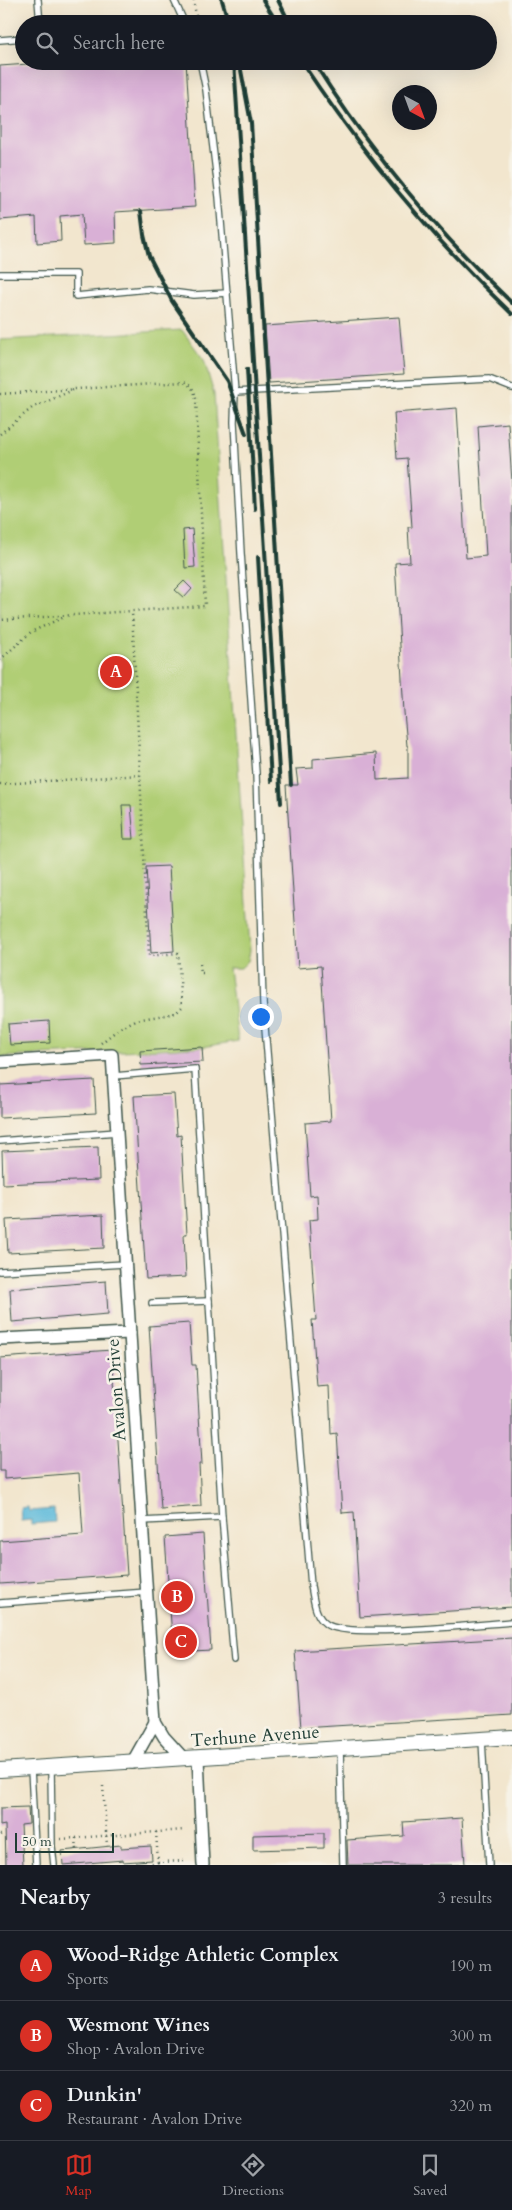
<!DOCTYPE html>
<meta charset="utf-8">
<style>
:root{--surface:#171b24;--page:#20242c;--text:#f1f3f6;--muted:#9ea1a6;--line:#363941;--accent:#d93025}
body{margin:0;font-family:Cardo,serif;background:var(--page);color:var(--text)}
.compass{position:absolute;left:392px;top:85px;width:45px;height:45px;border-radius:50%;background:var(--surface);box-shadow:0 5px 20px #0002;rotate:139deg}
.scale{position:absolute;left:15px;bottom:12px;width:99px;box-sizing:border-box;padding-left:5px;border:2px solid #1f3d34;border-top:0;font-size:14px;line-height:18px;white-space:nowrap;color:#1f3d34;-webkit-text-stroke:4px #f7f3e8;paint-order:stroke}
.you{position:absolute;left:260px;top:1016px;width:18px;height:18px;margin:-12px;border:4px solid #fff;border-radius:50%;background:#1a73e8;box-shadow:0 0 0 8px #1a73e833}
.badge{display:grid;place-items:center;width:32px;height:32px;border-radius:50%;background:var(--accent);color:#fff;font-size:16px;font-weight:700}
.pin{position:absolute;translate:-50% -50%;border:2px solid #fff;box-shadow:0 1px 5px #0006}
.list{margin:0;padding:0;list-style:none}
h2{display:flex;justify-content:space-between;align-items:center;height:65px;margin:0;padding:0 20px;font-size:21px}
h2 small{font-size:16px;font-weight:400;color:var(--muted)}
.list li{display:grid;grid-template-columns:32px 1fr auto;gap:15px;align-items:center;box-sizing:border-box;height:70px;padding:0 20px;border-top:1px solid var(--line)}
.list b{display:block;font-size:19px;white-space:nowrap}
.list p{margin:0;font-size:16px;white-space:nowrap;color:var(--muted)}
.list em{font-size:16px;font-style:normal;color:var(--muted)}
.icon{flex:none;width:28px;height:28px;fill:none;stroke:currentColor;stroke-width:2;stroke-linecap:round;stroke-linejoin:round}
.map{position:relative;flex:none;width:512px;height:1865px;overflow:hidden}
.search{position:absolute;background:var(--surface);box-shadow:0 5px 20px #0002;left:15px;right:15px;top:15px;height:55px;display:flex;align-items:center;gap:12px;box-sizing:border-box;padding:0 18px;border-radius:28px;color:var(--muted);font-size:19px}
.sheet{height:275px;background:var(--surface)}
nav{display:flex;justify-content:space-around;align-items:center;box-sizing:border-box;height:70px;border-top:1px solid var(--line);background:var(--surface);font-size:14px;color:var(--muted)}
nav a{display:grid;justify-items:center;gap:2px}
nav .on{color:var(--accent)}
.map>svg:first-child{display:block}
</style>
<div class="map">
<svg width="512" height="1865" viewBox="0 0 512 1865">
<rect width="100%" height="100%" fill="#f7f3e8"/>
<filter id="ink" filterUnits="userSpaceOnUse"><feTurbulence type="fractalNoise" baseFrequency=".02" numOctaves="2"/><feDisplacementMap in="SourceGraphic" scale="10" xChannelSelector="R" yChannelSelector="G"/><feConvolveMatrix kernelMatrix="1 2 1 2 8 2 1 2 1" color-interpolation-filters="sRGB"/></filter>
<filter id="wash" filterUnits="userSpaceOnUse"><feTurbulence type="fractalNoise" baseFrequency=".0096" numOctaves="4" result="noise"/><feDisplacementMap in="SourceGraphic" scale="20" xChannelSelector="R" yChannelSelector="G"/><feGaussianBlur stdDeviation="1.12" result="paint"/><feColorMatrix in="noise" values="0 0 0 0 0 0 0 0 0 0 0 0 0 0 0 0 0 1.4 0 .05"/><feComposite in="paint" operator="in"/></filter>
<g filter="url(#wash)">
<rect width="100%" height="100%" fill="#f2e6ce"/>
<!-- green -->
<polygon fill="#b0ce75" stroke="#688654" points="182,330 204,360 214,394 250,950 248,961 241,968 229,968 238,1041 202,1047 0,1057 0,340"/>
<!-- water -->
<polygon fill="#5cb9da" stroke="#3e7b87" points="28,1507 29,1511 54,1509 55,1522 31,1524 31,1520 21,1521 20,1508"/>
<g id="blocks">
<!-- building -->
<g fill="#d9b0d6">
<polygon points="71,61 186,61 195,207 115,212 116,243 84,245 82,214 60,216 61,241 37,243 36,217 0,220 0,66"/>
<polygon points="399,317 404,374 269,383 265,326"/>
<polygon points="457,408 466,558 486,556 478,426 508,423 512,482 512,1607 360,1617 354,1512 342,1513 337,1433 331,1434 329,1386 317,1387 312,1320 316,1320 309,1220 318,1219 317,1195 310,1196 305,1123 331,1121 321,966 298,968 286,785 298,785 296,769 313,768 313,759 376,753 377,780 408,778 408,746 407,746 404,712 395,563 410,562 408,527 412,527 407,458 397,459 394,413"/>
<polygon points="192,529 195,567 185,568 183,530"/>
<polygon points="184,581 192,589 184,598 175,590"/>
<polygon points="122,805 131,805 134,839 124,839"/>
<polygon points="169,866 174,951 151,953 146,867"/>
<polygon points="49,1021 50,1043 10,1045 8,1024"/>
<polygon points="202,1047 203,1062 141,1065 140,1051"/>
<polygon points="94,1080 96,1113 0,1118 0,1085"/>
<polygon points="174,1094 177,1136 181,1135 187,1234 184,1234 186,1277 146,1279 134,1096"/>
<polygon points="98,1147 99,1180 3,1184 2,1151"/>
<polygon points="103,1215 104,1248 8,1253 6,1220"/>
<polygon points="106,1281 108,1314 12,1322 10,1289"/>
<polygon points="189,1323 192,1365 196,1365 202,1464 199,1464 201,1506 161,1509 149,1326"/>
<polygon points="112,1350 127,1575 0,1584 0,1541 83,1535 79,1473 4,1479 4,1471 0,1471 0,1358"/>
<polygon points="203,1534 211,1650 173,1652 165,1537"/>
<polygon points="512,1638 512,1715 301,1728 295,1651"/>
<polygon points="28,1807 29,1824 21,1825 23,1865 6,1865 5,1825 0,1826 0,1808"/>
<polygon points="462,1818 465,1865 348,1865 347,1840 404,1836 403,1822"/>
<polygon points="324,1833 324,1848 253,1850 253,1835"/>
<polygon points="121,1845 121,1848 151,1846 152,1860 123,1862 123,1860 63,1865 62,1851"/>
</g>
</g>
</g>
<g filter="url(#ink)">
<use href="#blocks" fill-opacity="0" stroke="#3f564b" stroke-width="1"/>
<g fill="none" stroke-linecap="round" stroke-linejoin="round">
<!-- service casing -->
<g stroke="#3f564b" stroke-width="8">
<g id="service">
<polyline points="38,0 40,24"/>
<polyline points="174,0 185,24"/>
<polyline points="0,40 24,38"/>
<polyline points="200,61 206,90 219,197 235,392 489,379 512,388"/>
<polyline points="0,274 76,274 76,296 148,289 194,295 227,293"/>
<path d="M235,392l-1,30 7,131 15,220 7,230 48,583c3,13 3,29 15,38 19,15 155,0 186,-2"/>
<polyline points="114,1076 195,1069 222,1517"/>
<polyline points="0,1141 117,1132"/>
<polyline points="0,1271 125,1264"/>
<polyline points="152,1303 209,1301"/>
<polyline points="142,1521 222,1517 234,1660"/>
<polyline points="0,1603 147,1592"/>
<polyline points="482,1740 489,1865"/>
<polyline points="340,1749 343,1865"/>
<polyline points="51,1767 52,1846 54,1865"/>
<polyline points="31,1769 36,1865"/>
</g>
</g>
<!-- minor casing -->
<g stroke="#3f564b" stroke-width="14">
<g id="minor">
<polyline points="0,1062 112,1055 155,1722 164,1737 184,1759"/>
<polyline points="0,1339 130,1333"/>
<polyline points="198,1758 203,1865"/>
<polyline points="132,1763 155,1722"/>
</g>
</g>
<!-- tertiary casing -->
<g stroke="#3f564b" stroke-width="16">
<polyline id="tertiary" points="0,1770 512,1737"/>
</g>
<!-- path -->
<g stroke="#3f564b" stroke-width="2.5" stroke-dasharray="1 4" stroke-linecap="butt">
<polyline points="193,0 198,24"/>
<path d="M0,394l184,-12c8,4 11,9 12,17l9,207 -205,14"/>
<polyline points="0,434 32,408 73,390"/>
<polyline points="0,660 31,632 64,617"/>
<polyline points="0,784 140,775"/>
<polyline points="200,964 201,973 206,973"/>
<polyline points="101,1043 120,1028 136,1020 176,1013 182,1007 178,953 149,956 132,611"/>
<polyline points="103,1786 107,1846"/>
<polyline points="156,1832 158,1862 186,1861"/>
<polyline points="0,1835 2,1834"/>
<polyline points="76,1838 77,1850"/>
<polyline points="61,1839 184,1830"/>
<polyline points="142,1865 158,1862"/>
</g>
<!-- service -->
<use href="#service" stroke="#fff" stroke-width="5.5"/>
<!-- minor -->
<use href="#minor" stroke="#fff" stroke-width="11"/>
<!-- tertiary -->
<use href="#tertiary" stroke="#fff" stroke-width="14"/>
<!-- rail -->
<g stroke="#1f3d34" stroke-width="4">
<polyline points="222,0 229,24"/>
<polyline points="263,0 278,24"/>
<polyline points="278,0 290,24"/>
<polyline points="234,61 281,803"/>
<path d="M301,61c61,92 131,177 211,253"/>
<path d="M313,61c56,89 123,170 199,242"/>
<polyline points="240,65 251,123 291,785"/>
<polyline points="141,211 144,235 149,256 172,301 227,381 246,434"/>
<polyline points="247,369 255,509"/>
<polyline points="258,557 271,781"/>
</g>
</g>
</g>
<g text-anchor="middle" stroke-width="5" stroke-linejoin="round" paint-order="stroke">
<!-- street labels -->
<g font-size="18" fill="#1f3d34" stroke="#f7f3e8">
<text transform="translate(116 1390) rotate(-94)" y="6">Avalon Drive</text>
<text transform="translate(255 1736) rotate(-4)" y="6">Terhune Avenue</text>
</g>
</g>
</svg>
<svg class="compass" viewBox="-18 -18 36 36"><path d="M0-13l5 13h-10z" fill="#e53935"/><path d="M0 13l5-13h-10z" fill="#9ea1a6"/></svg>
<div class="scale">50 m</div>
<div class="you"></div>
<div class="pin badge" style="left:116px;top:672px">A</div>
<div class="pin badge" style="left:177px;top:1597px">B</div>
<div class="pin badge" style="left:181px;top:1642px">C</div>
<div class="search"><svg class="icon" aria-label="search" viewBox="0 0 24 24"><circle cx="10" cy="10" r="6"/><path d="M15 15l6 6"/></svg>Search here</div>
</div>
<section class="sheet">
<h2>Nearby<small>3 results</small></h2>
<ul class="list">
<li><span class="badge">A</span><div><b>Wood-Ridge Athletic Complex</b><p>Sports</p></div><em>190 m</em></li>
<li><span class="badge">B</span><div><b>Wesmont Wines</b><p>Shop · Avalon Drive</p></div><em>300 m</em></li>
<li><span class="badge">C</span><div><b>Dunkin'</b><p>Restaurant · Avalon Drive</p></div><em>320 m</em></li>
</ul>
</section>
<nav>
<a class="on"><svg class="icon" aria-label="map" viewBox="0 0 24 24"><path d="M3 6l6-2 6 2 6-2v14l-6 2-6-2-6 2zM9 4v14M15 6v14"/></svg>Map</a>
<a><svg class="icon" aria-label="directions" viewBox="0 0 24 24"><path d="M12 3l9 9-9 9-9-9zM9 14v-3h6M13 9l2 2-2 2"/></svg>Directions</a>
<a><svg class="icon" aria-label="saved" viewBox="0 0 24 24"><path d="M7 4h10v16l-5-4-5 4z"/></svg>Saved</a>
</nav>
